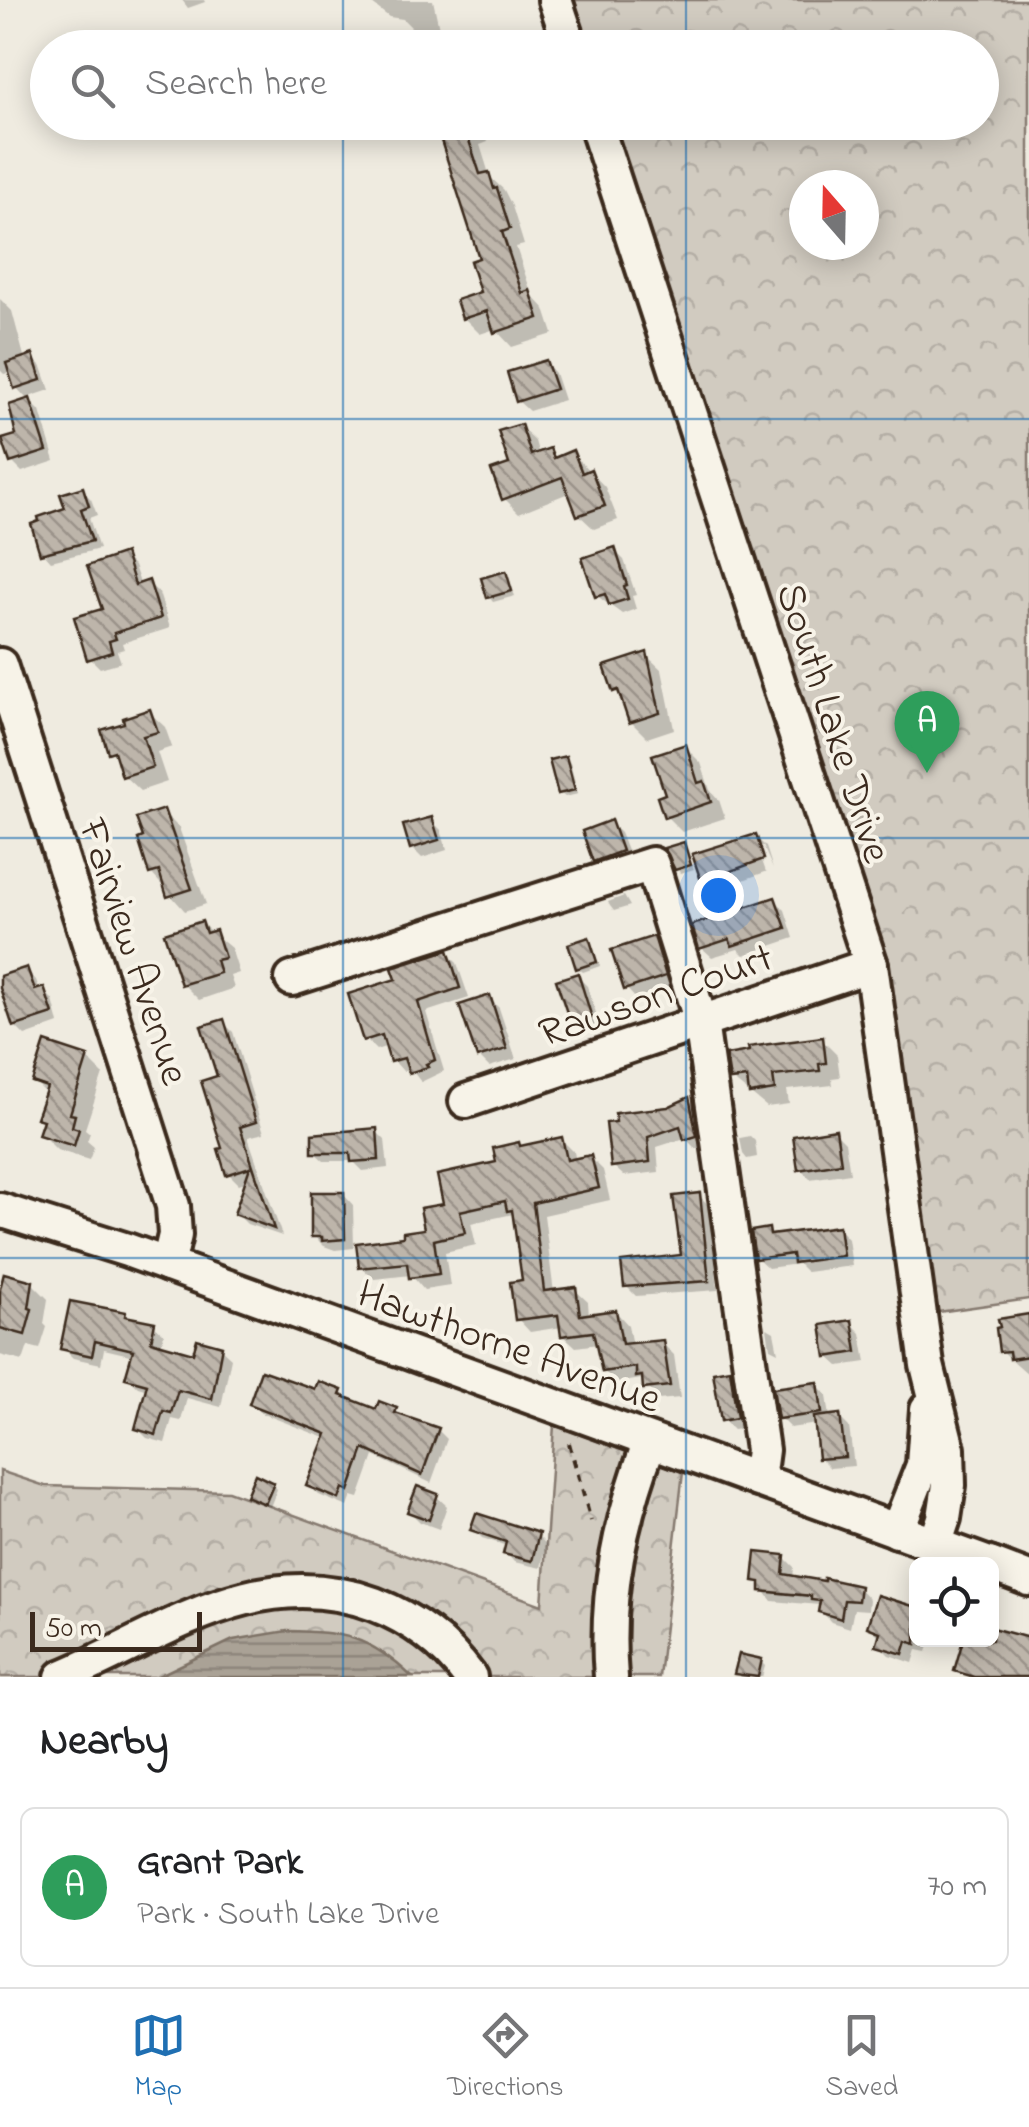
<!DOCTYPE html>
<meta charset="utf-8">
<style>
:root{--surface:#fff;--page:#f6f6f6;--text:#202124;--muted:#757577;--line:#e0e0e0;--accent:#1f6fb2}
body{margin:0;font-family:"Indie Flower",sans-serif;background:var(--page);color:var(--text)}
.controls{position:absolute;right:30px;bottom:30px;display:grid;overflow:hidden;border-radius:15px;box-shadow:0 5px 25px #0003}
.controls button{width:90px;height:90px;display:grid;place-items:center;padding:0;border:0;border-bottom:2px solid var(--line);background:var(--surface);color:var(--text);font:50px sans-serif}
.compass{position:absolute;left:789px;top:170px;width:90px;height:90px;border-radius:50%;background:var(--surface);box-shadow:0 5px 25px #0003;rotate:340deg}
.scale{position:absolute;left:30px;bottom:25px;width:172px;box-sizing:border-box;padding-left:10px;border:5px solid #3b2a1e;border-top:0;font-size:28px;line-height:35px;white-space:nowrap;color:#3b2a1e;-webkit-text-stroke:8px #f7f3e8;paint-order:stroke}
.you{position:absolute;left:718px;top:895px;width:35px;height:35px;margin:-25px;border:8px solid #fff;border-radius:50%;background:#1a73e8;box-shadow:0 0 0 15px #1a73e833}
.badge{display:grid;place-items:center;width:65px;height:65px;border-radius:50%;background:var(--accent);color:#fff;font-size:32px;font-weight:700}
.pin{position:absolute;translate:-50% -82px;filter:drop-shadow(0 2px 5px #0008)}
.pin::after{content:'';position:absolute;top:52px;width:35px;height:30px;background:inherit;clip-path:polygon(0 0,100% 0,50% 100%)}
.list{margin:0;padding:0;list-style:none}
h2{display:flex;justify-content:space-between;align-items:center;height:130px;margin:0;padding:0 40px;font-size:42px}
h2 small{font-size:32px;font-weight:400;color:var(--muted)}
.list li{display:grid;grid-template-columns:65px 1fr auto;gap:30px;align-items:center;box-sizing:border-box;height:160px;margin:0 20px 20px;padding:0 20px;border:2px solid var(--line);border-radius:15px}
.list b{display:block;font-size:38px;white-space:nowrap}
.list p{margin:0;font-size:32px;white-space:nowrap;color:var(--muted)}
.list em{font-size:32px;font-style:normal;color:var(--muted)}
.icon{flex:none;width:55px;height:55px;fill:none;stroke:currentColor;stroke-width:2;stroke-linecap:round;stroke-linejoin:round}
.map{position:relative;flex:none;width:1029px;height:1677px;overflow:hidden}
.search{position:absolute;background:var(--surface);box-shadow:0 5px 25px #0003;left:30px;right:30px;top:30px;height:110px;display:flex;align-items:center;gap:25px;box-sizing:border-box;padding:0 35px;border-radius:55px;color:var(--muted);font-size:38px}
.sheet{height:310px;background:var(--surface)}
nav{display:flex;justify-content:space-around;align-items:center;box-sizing:border-box;height:140px;border-top:2px solid var(--line);background:var(--surface);font-size:28px;color:var(--muted)}
nav a{display:grid;justify-items:center;gap:5px}
nav .on{color:var(--accent)}
.map>svg:first-child{display:block}
</style>
<div class="map">
<svg width="1029" height="1677" viewBox="0 0 1029 1677">
<defs>
<pattern id="park-crowns" width="20" height="18" patternUnits="userSpaceOnUse" patternTransform="scale(2.5)"><rect width="20" height="18" fill="#d1cbc0"/><path d="M2 6a3 3 0 1 1 6 0M12 15a3 3 0 1 1 6 0" fill="none" stroke="#b4aea5"/></pattern>
<pattern id="water-rules" width="6" height="5" patternUnits="userSpaceOnUse" patternTransform="scale(2.5)"><rect width="6" height="5" fill="#aaa296"/><path d="M0 2.5h6" fill="none" stroke="#8c847a"/></pattern>
<pattern id="building-back-hatch" width="6" height="6" patternUnits="userSpaceOnUse" patternTransform="scale(2.5)"><rect width="6" height="6" fill="#bdb5aa"/><path d="M-1 5l2 2M0 0l6 6M5-1l2 2" fill="none" stroke="#9b938a"/></pattern>
</defs>
<rect width="100%" height="100%" fill="#efebe0"/>
<filter id="ink" filterUnits="userSpaceOnUse"><feTurbulence type="fractalNoise" baseFrequency=".01" numOctaves="2"/><feDisplacementMap in="SourceGraphic" scale="20" xChannelSelector="R" yChannelSelector="G"/><feConvolveMatrix kernelMatrix="1 2 1 2 8 2 1 2 1" color-interpolation-filters="sRGB"/></filter>
<g filter="url(#ink)">
<!-- park -->
<g fill="url(#park-crowns)" stroke="#867a6f" stroke-width="2.5" fill-rule="evenodd">
<path d="M573,0h456v1299l-91,13 -54,-362 -271,-827 369,-1v-74l-394,-1zM804,185h60v60h-60z"/>
<polygon points="554,1425 683,1472 659,1677 0,1677 0,1471 45,1486 228,1491 542,1605"/>
</g>
<!-- water -->
<path fill="url(#water-rules)" stroke="#7e7266" stroke-width="2.5" d="M287,1631c57,1 82,5 125,46h-256l77,-37z"/>
<!-- shadow -->
<g fill="#0003">
<polygon points="182,0 204,0 205,2 188,8"/>
<polygon points="367,0 433,0 439,28 418,34 403,19 389,17"/>
<polygon points="433,122 483,122 488,142 480,145 490,177 504,190 512,206 524,245 516,247 532,295 545,309 553,334 512,347 495,329 480,334 464,318 483,293 483,260 445,144 438,137"/>
<polygon points="0,299 12,311 25,360 32,357 42,367 50,390 26,398 16,387 11,372 4,374 0,370"/>
<polygon points="545,362 555,373 564,400 529,411 518,401"/>
<polygon points="30,401 40,411 55,461 22,472 12,462"/>
<polygon points="520,427 535,441 539,455 549,451 557,459 572,453 605,487 618,520 594,529 579,515 571,492 519,513 504,498"/>
<polygon points="82,490 91,499 97,515 89,518 99,549 51,561 43,552"/>
<polygon points="614,550 624,560 636,595 632,596 636,609 622,614 597,596"/>
<polygon points="124,556 134,566 141,586 148,583 159,593 170,628 122,643 124,649 117,651 121,662 100,668 90,658"/>
<polygon points="506,574 515,596 493,602 489,597"/>
<polygon points="646,655 662,670 674,729 647,738 631,722 624,700 615,691"/>
<polygon points="149,712 165,727 172,747 157,752 167,782 140,791 124,776 119,760 111,751 127,724"/>
<polygon points="685,747 701,763 710,790 719,800 725,818 682,832 666,816 668,796"/>
<polygon points="565,758 570,763 578,794 565,797 560,793"/>
<polygon points="163,812 179,828 206,904 185,911 151,873"/>
<polygon points="431,820 441,830 447,850 422,858 412,848"/>
<polygon points="610,823 620,833 631,861 606,870 596,860"/>
<polygon points="756,837 766,847 773,869 763,846 757,846 766,872 768,871 724,887 721,884 712,887 702,877"/>
<polygon points="683,845 694,869 681,873 677,868"/>
<polygon points="624,896 630,906 614,911 610,906 608,902"/>
<polygon points="775,900 785,910 794,938 744,955 738,949 712,957 701,947"/>
<polygon points="202,924 231,948 239,973 230,976 234,988 199,1000 183,984"/>
<polygon points="653,939 663,949 674,986 636,999 626,988"/>
<polygon points="588,940 600,966 583,972 578,968"/>
<polygon points="447,953 457,963 469,998 426,1012 444,1071 421,1082 410,1068 403,1071 393,1060 388,1046 376,1050 366,1040"/>
<polygon points="26,969 36,980 40,991 43,990 53,1000 59,1024 25,1036 15,1026 0,978"/>
<polygon points="577,976 587,986 601,1028 583,1034 573,1024"/>
<polygon points="489,998 499,1008 516,1059 489,1067 479,1057"/>
<polygon points="223,1022 233,1032 264,1133 248,1137 282,1236 247,1224 237,1214 248,1181 239,1184 229,1174 220,1078"/>
<polygon points="822,1040 837,1055 840,1077 832,1078 833,1085 787,1090 789,1104 767,1107 732,1079"/>
<polygon points="87,1058 103,1074 85,1129 90,1133 87,1141 94,1147 89,1160 57,1150 41,1134 45,1123 39,1117 47,1094 35,1082"/>
<polygon points="689,1100 699,1110 706,1146 696,1149 685,1138 657,1147 659,1172 624,1176 613,1166 668,1108"/>
<polygon points="376,1131 385,1140 388,1168 363,1171 353,1161 324,1161 314,1152"/>
<polygon points="835,1132 845,1142 850,1173 810,1179 800,1169"/>
<polygon points="750,1136 755,1141 757,1157 747,1159 743,1154 740,1138"/>
<polygon points="561,1139 574,1152 576,1161 591,1158 603,1170 610,1200 544,1215 554,1293 575,1290 588,1302 589,1316 616,1312 628,1325 632,1346 662,1343 674,1355 680,1398 658,1400 642,1379 616,1383 604,1371 598,1344 576,1347 563,1335 562,1327 530,1332 518,1319 525,1282 513,1214 471,1223 476,1245 445,1252 450,1286 424,1290 411,1275 374,1279 361,1267 427,1231 446,1206 522,1148"/>
<polygon points="343,1194 353,1205 354,1248 335,1250 324,1246 314,1236"/>
<polygon points="699,1195 709,1206 718,1290 636,1296 626,1286 684,1257"/>
<polygon points="838,1228 848,1239 852,1266 806,1272 798,1264 768,1268 757,1258 768,1231 774,1237"/>
<polygon points="32,1283 48,1299 44,1324 47,1327 40,1349 28,1346 23,1361 0,1355 0,1298"/>
<polygon points="124,1314 129,1319 154,1325 164,1334 161,1346 195,1356 221,1349 231,1358 221,1407 187,1398 181,1421 172,1419 165,1443 147,1438 138,1429 148,1390 138,1387 128,1378 134,1356 104,1349 101,1364 73,1358 63,1348"/>
<polygon points="1029,1317 1029,1374 1028,1374 1002,1351"/>
<polygon points="851,1323 861,1333 866,1362 839,1366 828,1356"/>
<polygon points="767,1328 774,1332 778,1352 770,1348"/>
<polygon points="729,1372 740,1382 746,1428 733,1430 723,1420"/>
<polygon points="817,1385 827,1395 830,1418 839,1417 849,1427 854,1466 830,1468 820,1458 817,1424 790,1428 780,1418"/>
<polygon points="317,1392 341,1392 351,1403 377,1412 396,1411 403,1418 438,1430 447,1439 431,1483 374,1456 359,1498 352,1496 348,1507 319,1495 309,1486 328,1439 261,1413 252,1403"/>
<polygon points="273,1485 277,1489 270,1507 249,1495"/>
<polygon points="436,1496 447,1506 439,1529 420,1522 410,1512"/>
<polygon points="473,1529 537,1535 546,1544 541,1568 514,1562 506,1553 507,1546 482,1538"/>
<polygon points="784,1557 794,1567 793,1579 859,1588 869,1599 868,1610 854,1609 850,1628 831,1622 821,1611 820,1605 772,1601 756,1580"/>
<polygon points="914,1609 916,1640 931,1640 927,1652 917,1650 913,1663 889,1655 879,1645 881,1638 870,1627"/>
<polygon points="760,1661 765,1666 762,1677 741,1677 737,1673"/>
</g>
<!-- building -->
<g fill="url(#building-back-hatch)" stroke="#3b2a1e" stroke-width="2.5">
<polygon points="435,122 463,122 480,174 489,172 494,189 497,188 510,229 502,232 522,293 530,290 539,318 494,333 487,311 462,319 456,300 480,292 470,261 479,258"/>
<polygon points="33,354 41,380 14,389 6,363"/>
<polygon points="546,360 556,389 516,402 507,372"/>
<polygon points="30,398 47,451 10,463 2,439 16,435 9,405"/>
<polygon points="521,424 531,455 550,448 554,458 573,450 582,473 591,469 605,506 577,516 562,477 502,500 491,470 509,464 498,431"/>
<polygon points="83,487 89,506 81,509 92,541 40,554 31,524 39,521 38,517 65,508 60,494"/>
<polygon points="615,547 627,585 624,586 628,599 609,605 605,594 595,597 582,558"/>
<polygon points="125,553 135,585 149,580 161,618 114,633 116,639 109,641 112,652 87,660 74,617 102,609 87,566"/>
<polygon points="506,571 512,591 487,598 481,578"/>
<polygon points="647,652 660,713 629,723 618,690 613,692 604,666"/>
<polygon points="150,709 158,732 143,736 153,767 122,777 114,751 108,753 101,730 124,723 123,718"/>
<polygon points="686,744 698,783 704,781 711,802 664,818 657,797 665,794 652,755"/>
<polygon points="566,756 575,790 558,794 549,760"/>
<polygon points="164,809 192,889 167,897 159,871 149,874 138,839 143,837 136,818"/>
<polygon points="432,817 439,840 410,849 403,825"/>
<polygon points="611,820 622,851 593,862 582,831"/>
<polygon points="756,834 764,859 712,878 711,875 700,878 692,854"/>
<polygon points="684,842 691,865 675,870 664,848"/>
<polygon points="775,897 786,928 732,946 729,939 699,949 692,925"/>
<polygon points="202,921 206,933 216,930 225,958 216,960 220,973 181,985 164,933"/>
<polygon points="654,936 666,976 624,990 611,950"/>
<polygon points="589,937 597,962 576,969 568,944"/>
<polygon points="448,950 460,988 418,1002 435,1060 426,1064 428,1067 409,1073 404,1058 390,1062 382,1035 363,1041 348,994 396,979 392,968"/>
<polygon points="27,967 35,990 44,987 53,1014 13,1027 0,988 0,976"/>
<polygon points="578,973 592,1018 571,1025 556,980"/>
<polygon points="490,995 507,1049 477,1058 459,1005"/>
<polygon points="224,1019 256,1122 240,1127 274,1229 234,1214 250,1167 226,1175 218,1149 222,1148 201,1081 217,1076 201,1026"/>
<polygon points="823,1037 826,1063 819,1064 820,1071 773,1076 775,1090 749,1094 747,1078 730,1080 726,1055 749,1051 748,1047"/>
<polygon points="45,1042 88,1056 70,1114 75,1115 72,1127 79,1129 74,1146 38,1135 43,1120 36,1118 47,1087 32,1082"/>
<polygon points="689,1097 697,1136 684,1140 680,1126 648,1137 650,1162 611,1167 606,1123 616,1122 615,1113 668,1107"/>
<polygon points="377,1128 379,1160 351,1162 350,1153 312,1153 312,1134"/>
<polygon points="836,1129 841,1163 798,1170 793,1136"/>
<polygon points="562,1137 567,1160 591,1155 599,1188 533,1203 544,1291 576,1287 580,1315 616,1310 622,1344 663,1340 670,1386 643,1389 642,1376 636,1377 636,1367 602,1372 593,1332 561,1336 558,1315 515,1320 510,1282 522,1280 512,1210 507,1211 505,1201 460,1211 465,1233 434,1240 439,1274 409,1278 407,1263 359,1268 356,1243 403,1237 403,1232 424,1229 420,1208 443,1204 437,1175 496,1162 493,1148 519,1142 520,1146"/>
<polygon points="311,1192 344,1192 345,1239 322,1241 322,1237 311,1237"/>
<polygon points="700,1193 709,1281 624,1287 621,1262 681,1255 673,1196"/>
<polygon points="839,1226 843,1256 793,1263 792,1254 755,1259 751,1231 769,1228 770,1235"/>
<polygon points="4,1273 33,1281 29,1308 32,1309 25,1335 0,1328 0,1289"/>
<polygon points="70,1301 126,1312 125,1316 155,1322 151,1341 193,1353 197,1339 222,1346 212,1399 178,1390 171,1413 163,1411 156,1435 135,1429 147,1384 125,1378 133,1350 95,1341 92,1356 60,1349"/>
<polygon points="1029,1314 1029,1356 1010,1359 1009,1351 999,1352 996,1328 1000,1327 998,1319"/>
<polygon points="852,1320 857,1352 826,1357 821,1325"/>
<polygon points="730,1369 737,1418 721,1421 713,1372"/>
<polygon points="261,1370 315,1389 318,1381 342,1390 340,1395 376,1409 379,1401 397,1408 395,1413 439,1428 422,1475 364,1449 349,1491 343,1488 339,1499 306,1486 327,1434 249,1404"/>
<polygon points="818,1382 822,1413 778,1419 773,1388"/>
<polygon points="840,1414 845,1457 818,1459 814,1417"/>
<polygon points="255,1474 274,1483 265,1504 246,1496"/>
<polygon points="417,1486 438,1494 429,1520 407,1512"/>
<polygon points="476,1513 539,1533 532,1561 503,1554 506,1542 470,1530"/>
<polygon points="756,1552 785,1555 783,1574 824,1581 824,1578 860,1586 858,1601 844,1600 841,1619 818,1612 820,1601 811,1600 811,1596 760,1591 760,1582 753,1581"/>
<polygon points="877,1595 916,1607 916,1644 907,1641 903,1654 876,1646 880,1632 867,1627"/>
<polygon points="992,1628 1029,1638 1029,1677 974,1677 954,1671 963,1640 992,1640"/>
<polygon points="739,1654 762,1659 758,1677 734,1674"/>
</g>
<g fill="none" stroke-linecap="round" stroke-linejoin="round">
<!-- minor casing -->
<g stroke="#3b2a1e" stroke-width="40">
<g id="minor">
<polyline points="555,0 571,48"/>
<polyline points="595,122 871,965 927,1365 948,1449 949,1485 944,1518 935,1545"/>
<polyline points="0,665 173,1206 175,1235 168,1265"/>
<polyline points="292,979 652,864 701,1022 762,1450 758,1480"/>
<polyline points="466,1101 871,965"/>
<polyline points="0,1210 127,1250 989,1564"/>
<polyline points="897,1531 923,1465 927,1409"/>
<polyline points="992,1565 1029,1579"/>
<path d="M62,1677c103,-43 195,-116 312,-73 39,15 71,39 96,73"/>
<path d="M611,1677c-7,-83 10,-159 39,-236"/>
</g>
</g>
<!-- path -->
<polyline stroke="#3b2a1e" stroke-width="4" stroke-dasharray="8 8" stroke-linecap="butt" points="569,1443 591,1521"/>
<!-- minor -->
<use href="#minor" stroke="#f7f3e8" stroke-width="32"/>
</g>
</g>
<!-- grid -->
<path fill="none" stroke="#1f6fb2" stroke-width="2.5" stroke-opacity="0.55" d="M343,0v48M686,0v48M343,122v1555M686,122v1555M0,419h1029M0,838h1029M0,1258h1029"/>
<g text-anchor="middle" stroke-width="8" stroke-linejoin="round" paint-order="stroke">
<!-- street labels -->
<g font-size="42" fill="#3b2a1e" stroke="#f7f3e8">
<text transform="translate(836 722) rotate(72)" y="15">South Lake Drive</text>
<text transform="translate(136 951) rotate(72)" y="15">Fairview Avenue</text>
<text transform="translate(655 993) rotate(-19)" y="15">Rawson Court</text>
<text transform="translate(510 1344) rotate(20)" y="15">Hawthorne Avenue</text>
</g>
</g>
</svg>
<div class="controls">
<button><svg class="icon" aria-label="locate" viewBox="0 0 24 24"><circle cx="12" cy="12" r="6"/><path d="M12 2v4M12 18v4M2 12h4M18 12h4"/></svg></button>
</div>
<svg class="compass" viewBox="-18 -18 36 36"><path d="M0-13l5 13h-10z" fill="#e53935"/><path d="M0 13l5-13h-10z" fill="#757577"/></svg>
<div class="scale">50 m</div>
<div class="you"></div>
<div class="pin badge" style="left:927px;top:773px;background:#2e9e5b">A</div>
<div class="search"><svg class="icon" aria-label="search" viewBox="0 0 24 24"><circle cx="10" cy="10" r="6"/><path d="M15 15l6 6"/></svg>Search here</div>
</div>
<section class="sheet">
<h2>Nearby<small></small></h2>
<ul class="list">
<li><span class="badge" style="background:#2e9e5b">A</span><div><b>Grant Park</b><p>Park · South Lake Drive</p></div><em>70 m</em></li>
</ul>
</section>
<nav>
<a class="on"><svg class="icon" aria-label="map" viewBox="0 0 24 24"><path d="M3 6l6-2 6 2 6-2v14l-6 2-6-2-6 2zM9 4v14M15 6v14"/></svg>Map</a>
<a><svg class="icon" aria-label="directions" viewBox="0 0 24 24"><path d="M12 3l9 9-9 9-9-9zM9 14v-3h6M13 9l2 2-2 2"/></svg>Directions</a>
<a><svg class="icon" aria-label="saved" viewBox="0 0 24 24"><path d="M7 4h10v16l-5-4-5 4z"/></svg>Saved</a>
</nav>
